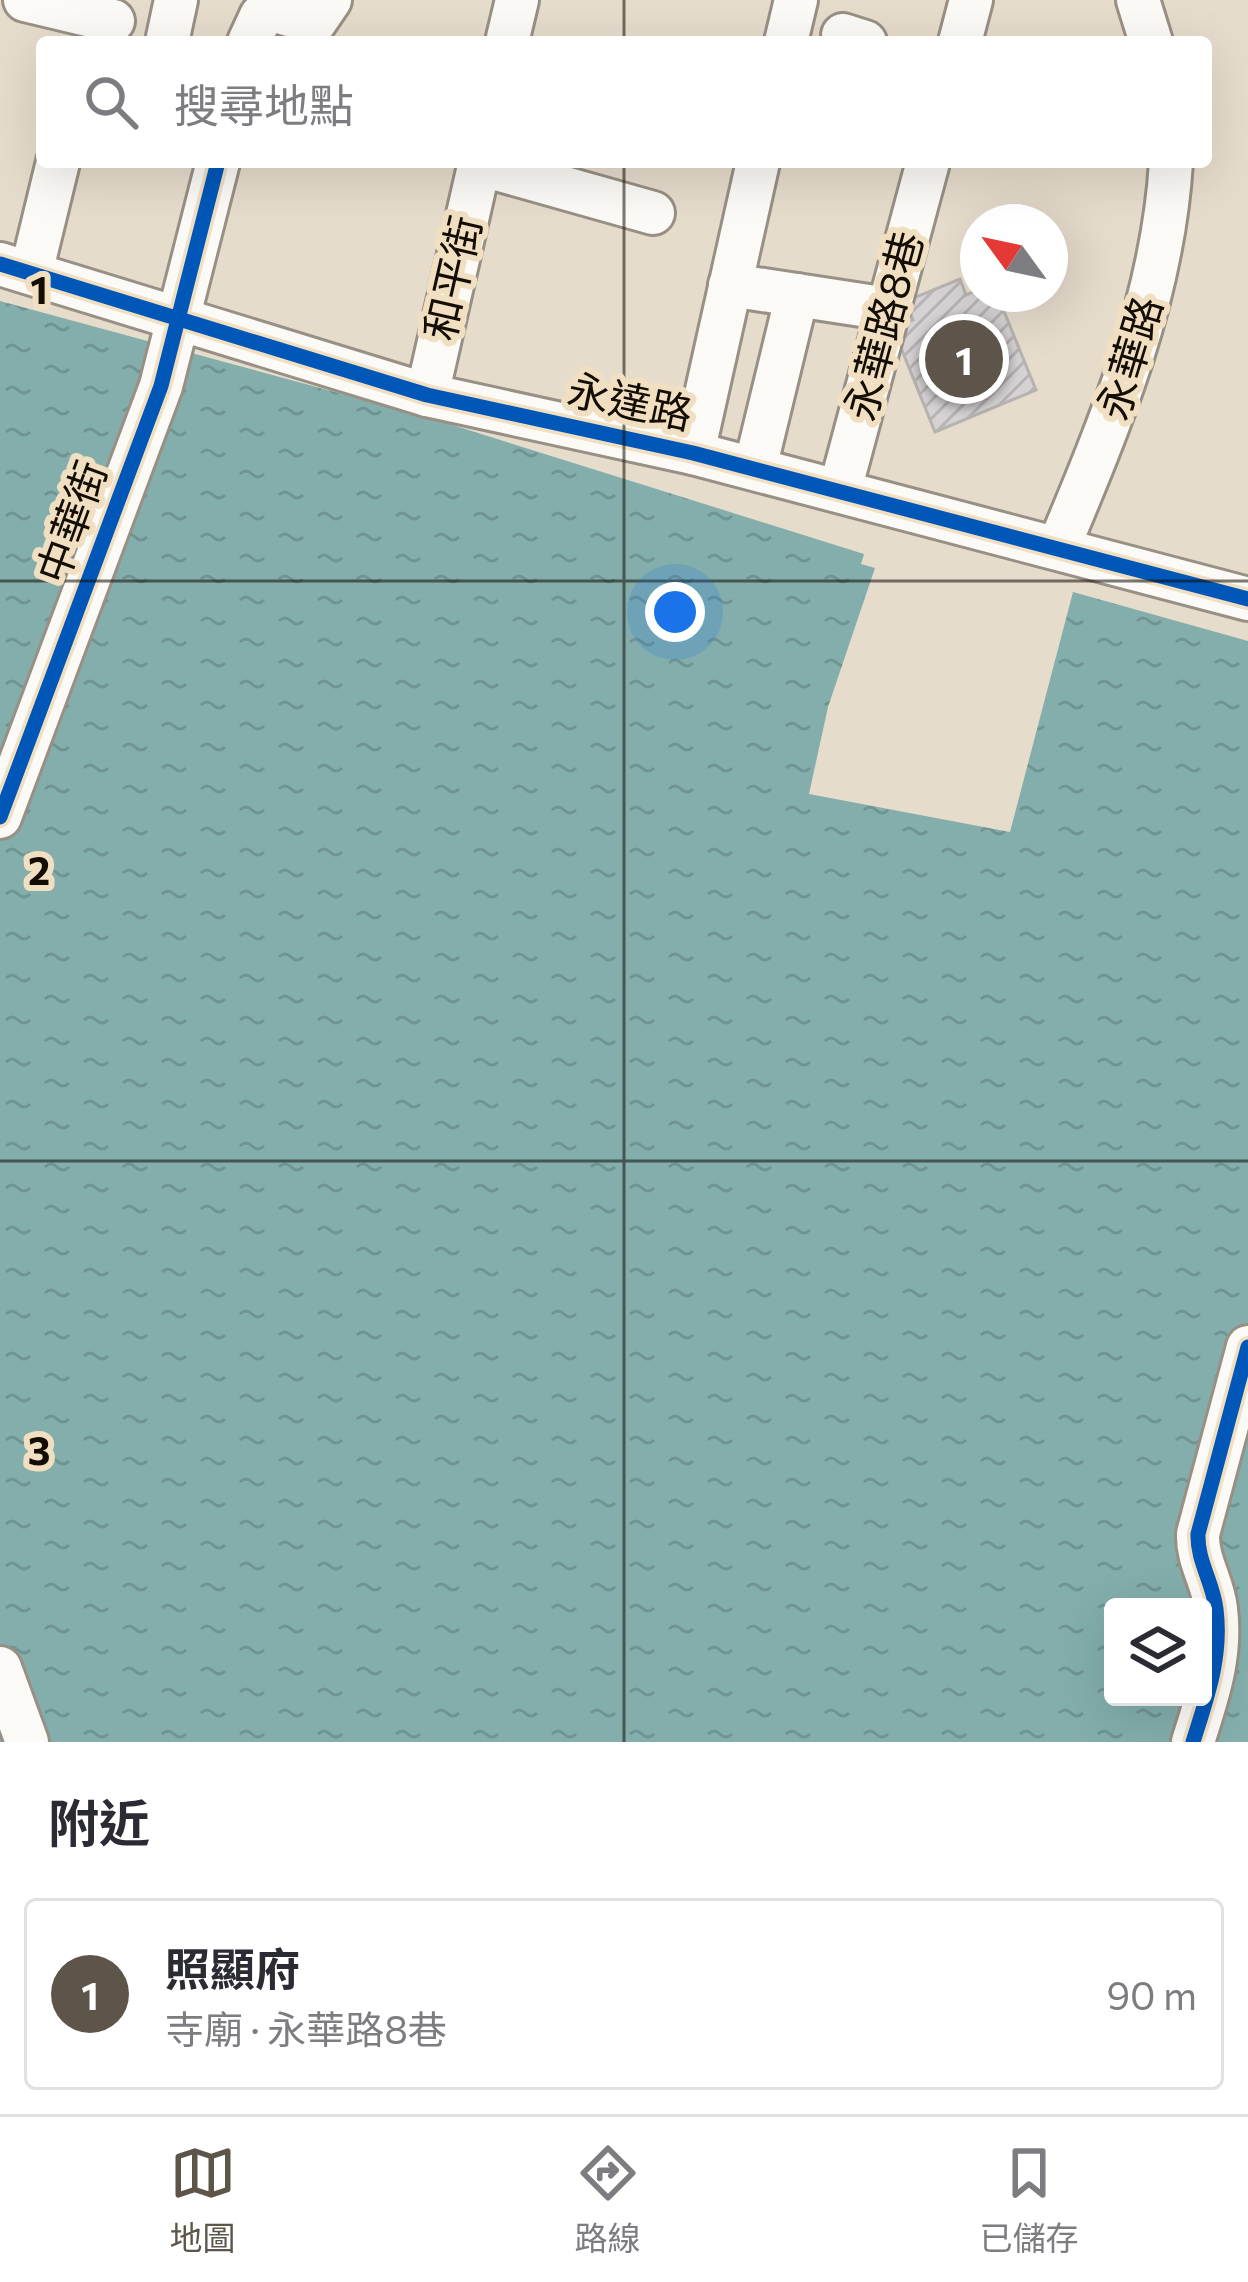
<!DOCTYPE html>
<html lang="zh-TW">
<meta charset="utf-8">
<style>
:root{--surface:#fff;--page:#f7f7f7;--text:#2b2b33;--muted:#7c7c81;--line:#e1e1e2;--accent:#5d554a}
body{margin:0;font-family:Commissioner,"Noto Sans TC",sans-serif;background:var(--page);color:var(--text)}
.controls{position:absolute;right:36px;bottom:36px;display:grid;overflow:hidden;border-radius:12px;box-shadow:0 12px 48px #0002}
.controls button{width:108px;height:108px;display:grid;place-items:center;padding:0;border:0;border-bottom:3px solid var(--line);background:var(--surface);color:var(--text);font:60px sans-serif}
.compass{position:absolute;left:960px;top:204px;width:108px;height:108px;border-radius:50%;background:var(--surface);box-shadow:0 12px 48px #0002;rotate:303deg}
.you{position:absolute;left:675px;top:612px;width:42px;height:42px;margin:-30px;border:9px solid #fff;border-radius:50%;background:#1a73e8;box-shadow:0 0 0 18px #1a73e833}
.badge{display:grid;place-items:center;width:78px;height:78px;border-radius:50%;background:var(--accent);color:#fff;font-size:39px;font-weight:700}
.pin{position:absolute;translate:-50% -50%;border:6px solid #fff;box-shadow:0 3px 12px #0006}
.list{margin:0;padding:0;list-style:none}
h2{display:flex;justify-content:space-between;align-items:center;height:156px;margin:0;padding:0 48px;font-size:51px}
h2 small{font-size:39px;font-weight:400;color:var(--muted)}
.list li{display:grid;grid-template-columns:78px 1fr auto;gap:36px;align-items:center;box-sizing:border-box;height:192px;margin:0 24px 24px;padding:0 24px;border:3px solid var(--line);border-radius:12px}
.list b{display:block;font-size:45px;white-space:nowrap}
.list p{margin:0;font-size:39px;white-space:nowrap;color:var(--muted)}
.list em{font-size:39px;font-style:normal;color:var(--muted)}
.icon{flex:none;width:66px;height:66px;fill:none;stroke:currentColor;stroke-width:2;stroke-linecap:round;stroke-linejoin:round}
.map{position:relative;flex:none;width:1248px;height:1742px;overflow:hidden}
.search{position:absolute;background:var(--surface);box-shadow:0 12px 48px #0002;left:36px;right:36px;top:36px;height:132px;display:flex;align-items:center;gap:30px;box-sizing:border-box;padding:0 42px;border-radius:12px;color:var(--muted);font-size:45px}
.sheet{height:372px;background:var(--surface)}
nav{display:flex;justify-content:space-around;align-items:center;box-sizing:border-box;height:168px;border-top:3px solid var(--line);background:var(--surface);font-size:33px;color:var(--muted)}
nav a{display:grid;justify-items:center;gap:6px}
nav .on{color:var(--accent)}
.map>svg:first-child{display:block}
</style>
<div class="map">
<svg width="1248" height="1742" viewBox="0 0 1248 1742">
<defs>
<pattern id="water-ripples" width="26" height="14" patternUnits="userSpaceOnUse" patternTransform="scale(3)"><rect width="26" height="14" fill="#83aeac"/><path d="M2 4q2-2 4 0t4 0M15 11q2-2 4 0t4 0" fill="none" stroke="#709492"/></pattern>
<pattern id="building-hatch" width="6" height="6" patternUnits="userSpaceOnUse" patternTransform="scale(3)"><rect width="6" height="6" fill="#d6d2d4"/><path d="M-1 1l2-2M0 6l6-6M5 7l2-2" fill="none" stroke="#b7b3b4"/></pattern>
</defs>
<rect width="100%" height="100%" fill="#e6dccc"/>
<!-- water -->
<path fill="url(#water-ripples)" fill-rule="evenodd" d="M0,301l427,116 437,137 -3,10 14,4 -47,139 -19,87 201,38 63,-240 175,49v1101h-1248zM1113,1607h90v90h-90z"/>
<!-- building -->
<polygon fill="url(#building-hatch)" stroke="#b6b2b0" stroke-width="3" points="960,279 966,295 978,290 997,294 1036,390 935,432 893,328 913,320 906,301"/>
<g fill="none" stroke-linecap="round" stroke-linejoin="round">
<!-- minor casing -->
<g stroke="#989084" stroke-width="48">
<g id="minor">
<polyline points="25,0 113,21"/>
<polyline points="1138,0 1151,42"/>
<polyline points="843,35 865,42"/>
<polyline points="167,42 176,0"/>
<polyline points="249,42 261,16 271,10 315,22 330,0"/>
<polyline points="507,42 517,0"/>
<polyline points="786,42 796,0"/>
<polyline points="960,42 971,0"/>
<polyline points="479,164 653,213"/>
<polyline points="0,264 427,395 693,453 1248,599"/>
<polyline points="31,273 58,162"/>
<polyline points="730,285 888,309"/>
<polyline points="427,395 480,162"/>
<polyline points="693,453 758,162"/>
<polyline points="755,468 797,295"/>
<polyline points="840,490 928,162"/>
<path d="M1059,546c52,-124 104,-249 112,-384"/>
<polyline points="0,817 161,386 218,162"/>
<polyline points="0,1668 27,1742"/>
<path d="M1193,1742c14,-45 29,-85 23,-133 -3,-27 -19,-48 -18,-75l50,-187"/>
</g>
</g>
<!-- minor -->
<use href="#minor" stroke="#fbfaf7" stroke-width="42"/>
<!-- cycleway casing -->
<g stroke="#f1dfc2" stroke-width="22">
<g id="cycleway">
<polyline points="0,264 427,395 693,453 1248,599"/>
<polyline points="0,817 161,386 218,162"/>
<path d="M1193,1742c14,-45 29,-85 23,-133 -3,-27 -19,-48 -18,-75l50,-187"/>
</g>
</g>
<!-- cycleway -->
<use href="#cycleway" stroke="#0057b8" stroke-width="15"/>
</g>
<!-- grid -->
<path fill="none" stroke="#130d04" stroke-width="3" stroke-opacity="0.55" d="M624,0v42M624,162v1580M0,581h1248M0,1161h1248"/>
<g text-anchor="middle" stroke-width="12" stroke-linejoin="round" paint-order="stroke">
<!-- street labels -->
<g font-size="42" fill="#130d04" stroke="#f1dfc2">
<text transform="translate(453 278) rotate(-77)" y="15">和平街</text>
<text transform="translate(884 326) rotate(-75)" y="15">永華路8巷</text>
<text transform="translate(1130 358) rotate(-73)" y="15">永華路</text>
<text transform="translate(630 402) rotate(12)" y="15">永達路</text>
<text transform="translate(72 522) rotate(-70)" y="15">中華街</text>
</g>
</g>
<g font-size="39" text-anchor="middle" font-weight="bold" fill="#130d04" stroke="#f1dfc2" stroke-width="12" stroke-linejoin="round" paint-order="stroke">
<text x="39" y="304">1</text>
<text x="39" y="885">2</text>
<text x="39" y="1465">3</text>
</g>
</svg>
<div class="controls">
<button><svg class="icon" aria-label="layers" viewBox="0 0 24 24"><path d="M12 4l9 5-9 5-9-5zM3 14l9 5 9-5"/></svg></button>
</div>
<svg class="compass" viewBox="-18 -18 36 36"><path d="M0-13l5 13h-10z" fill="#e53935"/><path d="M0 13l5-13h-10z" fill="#7c7c81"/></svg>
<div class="you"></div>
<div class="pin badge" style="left:964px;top:359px">1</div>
<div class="search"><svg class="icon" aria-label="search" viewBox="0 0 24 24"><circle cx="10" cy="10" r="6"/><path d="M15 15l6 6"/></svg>搜尋地點</div>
</div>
<section class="sheet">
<h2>附近<small></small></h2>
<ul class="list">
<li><span class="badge">1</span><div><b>照顯府</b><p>寺廟 · 永華路8巷</p></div><em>90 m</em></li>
</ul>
</section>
<nav>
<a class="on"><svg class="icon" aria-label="map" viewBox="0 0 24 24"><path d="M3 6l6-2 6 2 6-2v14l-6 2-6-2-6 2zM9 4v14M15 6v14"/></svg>地圖</a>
<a><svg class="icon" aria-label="directions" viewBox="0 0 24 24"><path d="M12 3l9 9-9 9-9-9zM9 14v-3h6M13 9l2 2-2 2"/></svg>路線</a>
<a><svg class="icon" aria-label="saved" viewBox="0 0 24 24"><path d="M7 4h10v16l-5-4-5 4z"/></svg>已儲存</a>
</nav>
